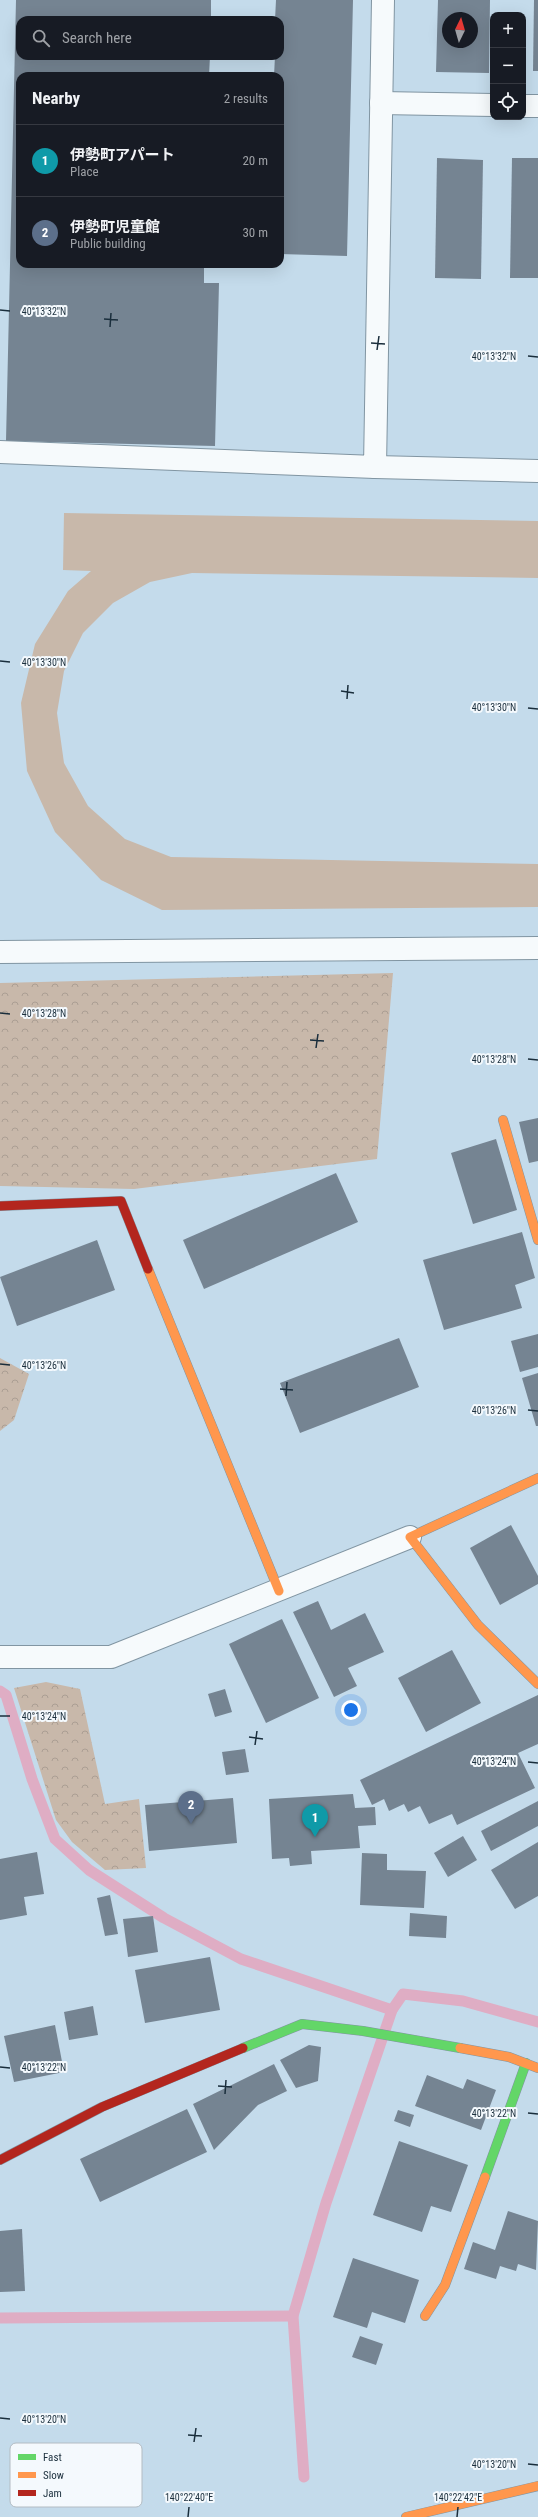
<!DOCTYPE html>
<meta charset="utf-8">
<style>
:root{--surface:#171b24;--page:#242831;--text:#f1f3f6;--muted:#9ea1a6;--line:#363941;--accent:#ea580c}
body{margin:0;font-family:"Roboto Condensed","Noto Sans JP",sans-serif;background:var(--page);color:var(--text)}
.controls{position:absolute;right:12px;top:12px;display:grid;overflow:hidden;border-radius:8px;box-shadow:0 4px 16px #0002}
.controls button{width:36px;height:36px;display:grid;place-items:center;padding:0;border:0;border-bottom:1px solid var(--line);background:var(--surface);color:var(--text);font:20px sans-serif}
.compass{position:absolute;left:442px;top:12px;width:36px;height:36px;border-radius:50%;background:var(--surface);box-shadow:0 4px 16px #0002;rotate:5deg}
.you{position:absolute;left:351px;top:1710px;width:14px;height:14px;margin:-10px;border:3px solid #fff;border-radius:50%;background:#1a73e8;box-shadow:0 0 0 6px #1a73e833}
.badge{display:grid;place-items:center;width:26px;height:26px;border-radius:50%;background:var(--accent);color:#fff;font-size:13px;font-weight:700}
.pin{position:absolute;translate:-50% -33px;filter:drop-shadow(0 1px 2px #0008)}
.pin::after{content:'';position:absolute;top:21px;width:14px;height:12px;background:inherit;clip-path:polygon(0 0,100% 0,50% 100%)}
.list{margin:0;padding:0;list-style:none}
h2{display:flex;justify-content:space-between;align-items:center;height:52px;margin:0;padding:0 16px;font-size:17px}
h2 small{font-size:13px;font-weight:400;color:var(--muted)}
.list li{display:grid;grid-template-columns:26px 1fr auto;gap:12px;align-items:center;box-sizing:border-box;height:72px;padding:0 16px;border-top:1px solid var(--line)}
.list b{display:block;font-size:15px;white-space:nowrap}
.list p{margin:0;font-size:13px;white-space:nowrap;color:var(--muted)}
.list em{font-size:13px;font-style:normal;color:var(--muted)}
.icon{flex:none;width:22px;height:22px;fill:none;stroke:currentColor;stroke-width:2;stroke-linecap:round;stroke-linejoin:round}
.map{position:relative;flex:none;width:538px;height:2517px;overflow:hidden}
.search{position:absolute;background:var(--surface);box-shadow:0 4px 16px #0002;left:16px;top:16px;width:268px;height:44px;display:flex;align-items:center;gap:10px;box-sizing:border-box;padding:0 14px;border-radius:12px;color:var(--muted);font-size:15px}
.panel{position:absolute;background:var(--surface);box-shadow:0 4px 16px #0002;left:16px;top:72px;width:268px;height:196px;border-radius:12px}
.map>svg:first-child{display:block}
</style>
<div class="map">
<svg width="538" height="2517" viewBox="0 0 538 2517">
<defs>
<pattern id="forest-crowns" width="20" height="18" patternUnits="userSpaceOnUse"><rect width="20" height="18" fill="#c8b8aa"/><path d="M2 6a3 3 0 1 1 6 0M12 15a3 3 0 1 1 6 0" fill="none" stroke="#ab9e93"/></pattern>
</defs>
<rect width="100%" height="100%" fill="#c4dbeb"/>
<!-- forest -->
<g fill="url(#forest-crowns)">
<polygon points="393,973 377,1159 134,1189 0,1186 0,983"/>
<polygon points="0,1358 29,1374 14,1420 0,1431"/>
<polygon points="46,1682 80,1689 105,1804 139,1799 146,1868 105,1870 72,1842 56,1820 14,1688"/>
</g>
<!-- pitch -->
<polygon fill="#c8b8aa" points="64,513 538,521 538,578 192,573 150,582 113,603 83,633 64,671 57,713 64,763 88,806 125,839 171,857 538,864 538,907 162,910 101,880 55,832 27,771 21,703 35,644 68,591 91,571 63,570"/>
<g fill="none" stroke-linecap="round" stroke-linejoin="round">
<!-- stream -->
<g stroke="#dfadc4" stroke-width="11">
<polyline points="0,1691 6,1695 32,1779 55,1839 89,1870 164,1918 241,1959 392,2010"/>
<polyline points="0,2318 293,2316"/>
<polyline points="304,2477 293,2316 326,2203 392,2010 403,1994 463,2001 538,2022"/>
</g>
</g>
<!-- building -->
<g fill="#758492" fill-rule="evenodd">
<polygon points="16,0 211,0 211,20 20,20 20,56 210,56 209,76 20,76 20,264 204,264 204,283 219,283 215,446 6,441"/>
<polygon points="276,0 353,0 347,256 280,254 280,76 274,76 275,56 280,56 280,20 275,20"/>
<path d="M438,0h52l-1,73 -53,-1zM448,18h24v24h-24z"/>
<polygon points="534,0 538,0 538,71 533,71"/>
<polygon points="437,158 483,160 481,279 435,278"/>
<polygon points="512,158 538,158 538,278 510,278"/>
<polygon points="538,1118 538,1161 529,1163 519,1122"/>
<polygon points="496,1139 517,1210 473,1224 451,1153"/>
<polygon points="336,1173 358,1222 204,1289 183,1240"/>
<polygon points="522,1232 535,1278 515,1285 522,1308 444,1330 423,1260"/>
<polygon points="97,1240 115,1290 17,1326 0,1277"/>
<polygon points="538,1334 538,1367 520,1372 511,1341"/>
<polygon points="399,1338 419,1387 300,1433 280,1383"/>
<polygon points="538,1373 538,1426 536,1426 522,1378"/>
<polygon points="511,1525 538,1576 538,1584 500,1605 470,1548"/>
<polygon points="318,1601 331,1630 365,1613 384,1652 348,1668 357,1686 334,1697 293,1612"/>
<polygon points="282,1619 319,1698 266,1723 229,1644"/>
<polygon points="452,1650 481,1703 426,1732 398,1678"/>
<polygon points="225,1689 232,1712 215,1717 208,1694"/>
<polygon points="538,1695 538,1744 518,1753 535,1788 457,1825 452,1814 429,1824 420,1806 408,1812 404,1804 389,1811 384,1799 372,1805 360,1780"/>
<polygon points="245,1749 249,1772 226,1775 222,1752"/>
<polygon points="353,1794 355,1808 375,1807 376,1825 358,1826 360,1848 311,1851 312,1864 290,1866 289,1858 272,1859 269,1799"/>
<polygon points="233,1798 237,1843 149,1851 145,1805"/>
<polygon points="538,1801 538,1826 491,1851 481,1831"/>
<polygon points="463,1836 477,1860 448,1877 434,1853"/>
<polygon points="538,1842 538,1896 515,1909 491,1870"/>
<polygon points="37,1852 44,1894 24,1897 27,1915 0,1920 0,1859"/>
<polygon points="362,1853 387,1854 387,1870 426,1871 424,1908 360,1905"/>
<polygon points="110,1895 118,1934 105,1936 97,1898"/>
<polygon points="410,1913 447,1916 446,1938 409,1936"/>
<polygon points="153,1916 158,1952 128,1957 123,1919"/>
<polygon points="210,1957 220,2010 145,2023 135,1970"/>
<polygon points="93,2006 98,2035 69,2040 64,2012"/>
<polygon points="55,2025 64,2072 14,2082 4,2036"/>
<polygon points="309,2045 321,2047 318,2081 296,2088 280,2060"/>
<polygon points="274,2064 287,2091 258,2105 214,2150 193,2104"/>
<polygon points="427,2075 463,2089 467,2079 496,2090 481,2130 415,2106"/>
<polygon points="187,2109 207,2152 100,2202 80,2159"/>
<polygon points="398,2110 414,2115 410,2127 394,2121"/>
<polygon points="399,2141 468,2165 451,2212 431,2206 422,2232 373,2215"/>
<polygon points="508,2211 538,2221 536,2270 518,2264 516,2271 500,2266 496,2279 464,2269 473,2242 495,2250"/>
<polygon points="22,2229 25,2291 0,2292 0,2231"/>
<polygon points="353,2258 419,2280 405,2323 372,2312 367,2328 333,2317"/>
<polygon points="360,2336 383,2344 376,2365 352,2357"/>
</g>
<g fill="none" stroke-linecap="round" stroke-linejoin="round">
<!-- lane casing -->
<g stroke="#8195a2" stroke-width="24">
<g id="lane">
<polyline points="381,103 493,105"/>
<polyline points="523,106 538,106"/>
<polyline points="0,452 375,467 383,0"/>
<polyline points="375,467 538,471"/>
<polyline points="0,952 538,948"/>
</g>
</g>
<!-- street casing -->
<g stroke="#8195a2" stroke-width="24">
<polyline id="street" points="0,1657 111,1657 410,1537"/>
</g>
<!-- fast casing -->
<g stroke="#8195a2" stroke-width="10">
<g id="fast">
<polyline points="243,2048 302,2024 363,2031 460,2048"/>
<polyline points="485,2177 526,2063"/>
</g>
</g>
<!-- slow casing -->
<g stroke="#8195a2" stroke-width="10">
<g id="slow">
<polyline points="503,1120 538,1240"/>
<polyline points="148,1269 279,1591"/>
<polyline points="538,1478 410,1537 478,1625 538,1684"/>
<polyline points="460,2048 509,2057 538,2068"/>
<polyline points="425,2316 445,2285 485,2177"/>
<polyline points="406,2517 538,2486"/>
</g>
</g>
<!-- jam casing -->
<g stroke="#8195a2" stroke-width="10">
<g id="jam">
<polyline points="0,1206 121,1201 148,1269"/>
<polyline points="0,2160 102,2107 243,2048"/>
</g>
</g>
<!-- lane -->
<use href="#lane" stroke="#f6fafc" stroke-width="22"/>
<!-- street -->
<use href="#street" stroke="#f6fafc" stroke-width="22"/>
<!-- fast -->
<use href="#fast" stroke="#63d668" stroke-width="9"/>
<!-- slow -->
<use href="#slow" stroke="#ff974d" stroke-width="9"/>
<!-- jam -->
<use href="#jam" stroke="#b3261e" stroke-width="9"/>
</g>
<!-- ticks -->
<path fill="none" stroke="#1a2e3c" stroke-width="1.5" d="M0,310l10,1M104,319l14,1M110,327l1,-14M371,343l14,1M377,350l2,-14M528,356l10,1M0,661l10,1M341,691l13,2M347,699l1,-14M528,708l10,1M0,1013l10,1M310,1040l14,1M316,1048l2,-14M528,1059l10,1M0,1364l10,1M280,1389l13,1M286,1396l1,-14M528,1410l10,1M0,1716h10M249,1737l14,2M255,1745l2,-14M528,1762l10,1M0,2067l10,1M218,2086l14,1M225,2094l1,-14M528,2113l10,1M0,2418l10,1M188,2435l14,1M194,2442l2,-14M528,2464l10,1M188,2517l1,-10M457,2517l1,-10"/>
<!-- legend -->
<rect x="10" y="2443" width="132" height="64" rx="6" fill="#f4f9fd" stroke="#b3bcc3" stroke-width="1"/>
<rect x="18" y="2454" width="18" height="6" fill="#63d668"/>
<rect x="18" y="2472" width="18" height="6" fill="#ff974d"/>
<rect x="18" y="2490" width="18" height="6" fill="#b3261e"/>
<g font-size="11" fill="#1a2e3c">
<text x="43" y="2461">Fast</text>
<text x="43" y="2479">Slow</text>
<text x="43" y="2497">Jam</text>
</g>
<g font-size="10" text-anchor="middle" fill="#1a2e3c" stroke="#f4f9fd" stroke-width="4" stroke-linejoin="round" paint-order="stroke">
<text x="44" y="315">40°13'32"N</text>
<text x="494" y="360">40°13'32"N</text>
<text x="44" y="666">40°13'30"N</text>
<text x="494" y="711">40°13'30"N</text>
<text x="44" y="1017">40°13'28"N</text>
<text x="494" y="1063">40°13'28"N</text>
<text x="44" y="1369">40°13'26"N</text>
<text x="494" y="1414">40°13'26"N</text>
<text x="44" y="1720">40°13'24"N</text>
<text x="494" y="1765">40°13'24"N</text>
<text x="44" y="2071">40°13'22"N</text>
<text x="494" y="2117">40°13'22"N</text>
<text x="44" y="2423">40°13'20"N</text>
<text x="494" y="2468">40°13'20"N</text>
<text x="189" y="2501">140°22'40"E</text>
<text x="458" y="2501">140°22'42"E</text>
</g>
</svg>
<div class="controls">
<button>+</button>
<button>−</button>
<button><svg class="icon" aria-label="locate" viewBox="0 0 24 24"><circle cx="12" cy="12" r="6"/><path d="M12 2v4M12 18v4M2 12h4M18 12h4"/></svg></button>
</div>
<svg class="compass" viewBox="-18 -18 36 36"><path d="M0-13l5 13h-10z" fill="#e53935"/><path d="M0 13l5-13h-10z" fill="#9ea1a6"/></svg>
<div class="you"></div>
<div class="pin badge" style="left:315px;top:1837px;background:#0f9aa8">1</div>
<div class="pin badge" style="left:191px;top:1824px;background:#5c6f8a">2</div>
<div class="search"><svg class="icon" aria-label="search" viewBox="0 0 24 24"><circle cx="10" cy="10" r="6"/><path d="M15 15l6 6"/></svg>Search here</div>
<section class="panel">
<h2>Nearby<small>2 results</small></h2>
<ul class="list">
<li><span class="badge" style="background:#0f9aa8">1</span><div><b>伊勢町アパート</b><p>Place</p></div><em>20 m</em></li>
<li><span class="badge" style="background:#5c6f8a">2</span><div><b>伊勢町児童館</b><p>Public building</p></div><em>30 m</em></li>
</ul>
</section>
</div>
